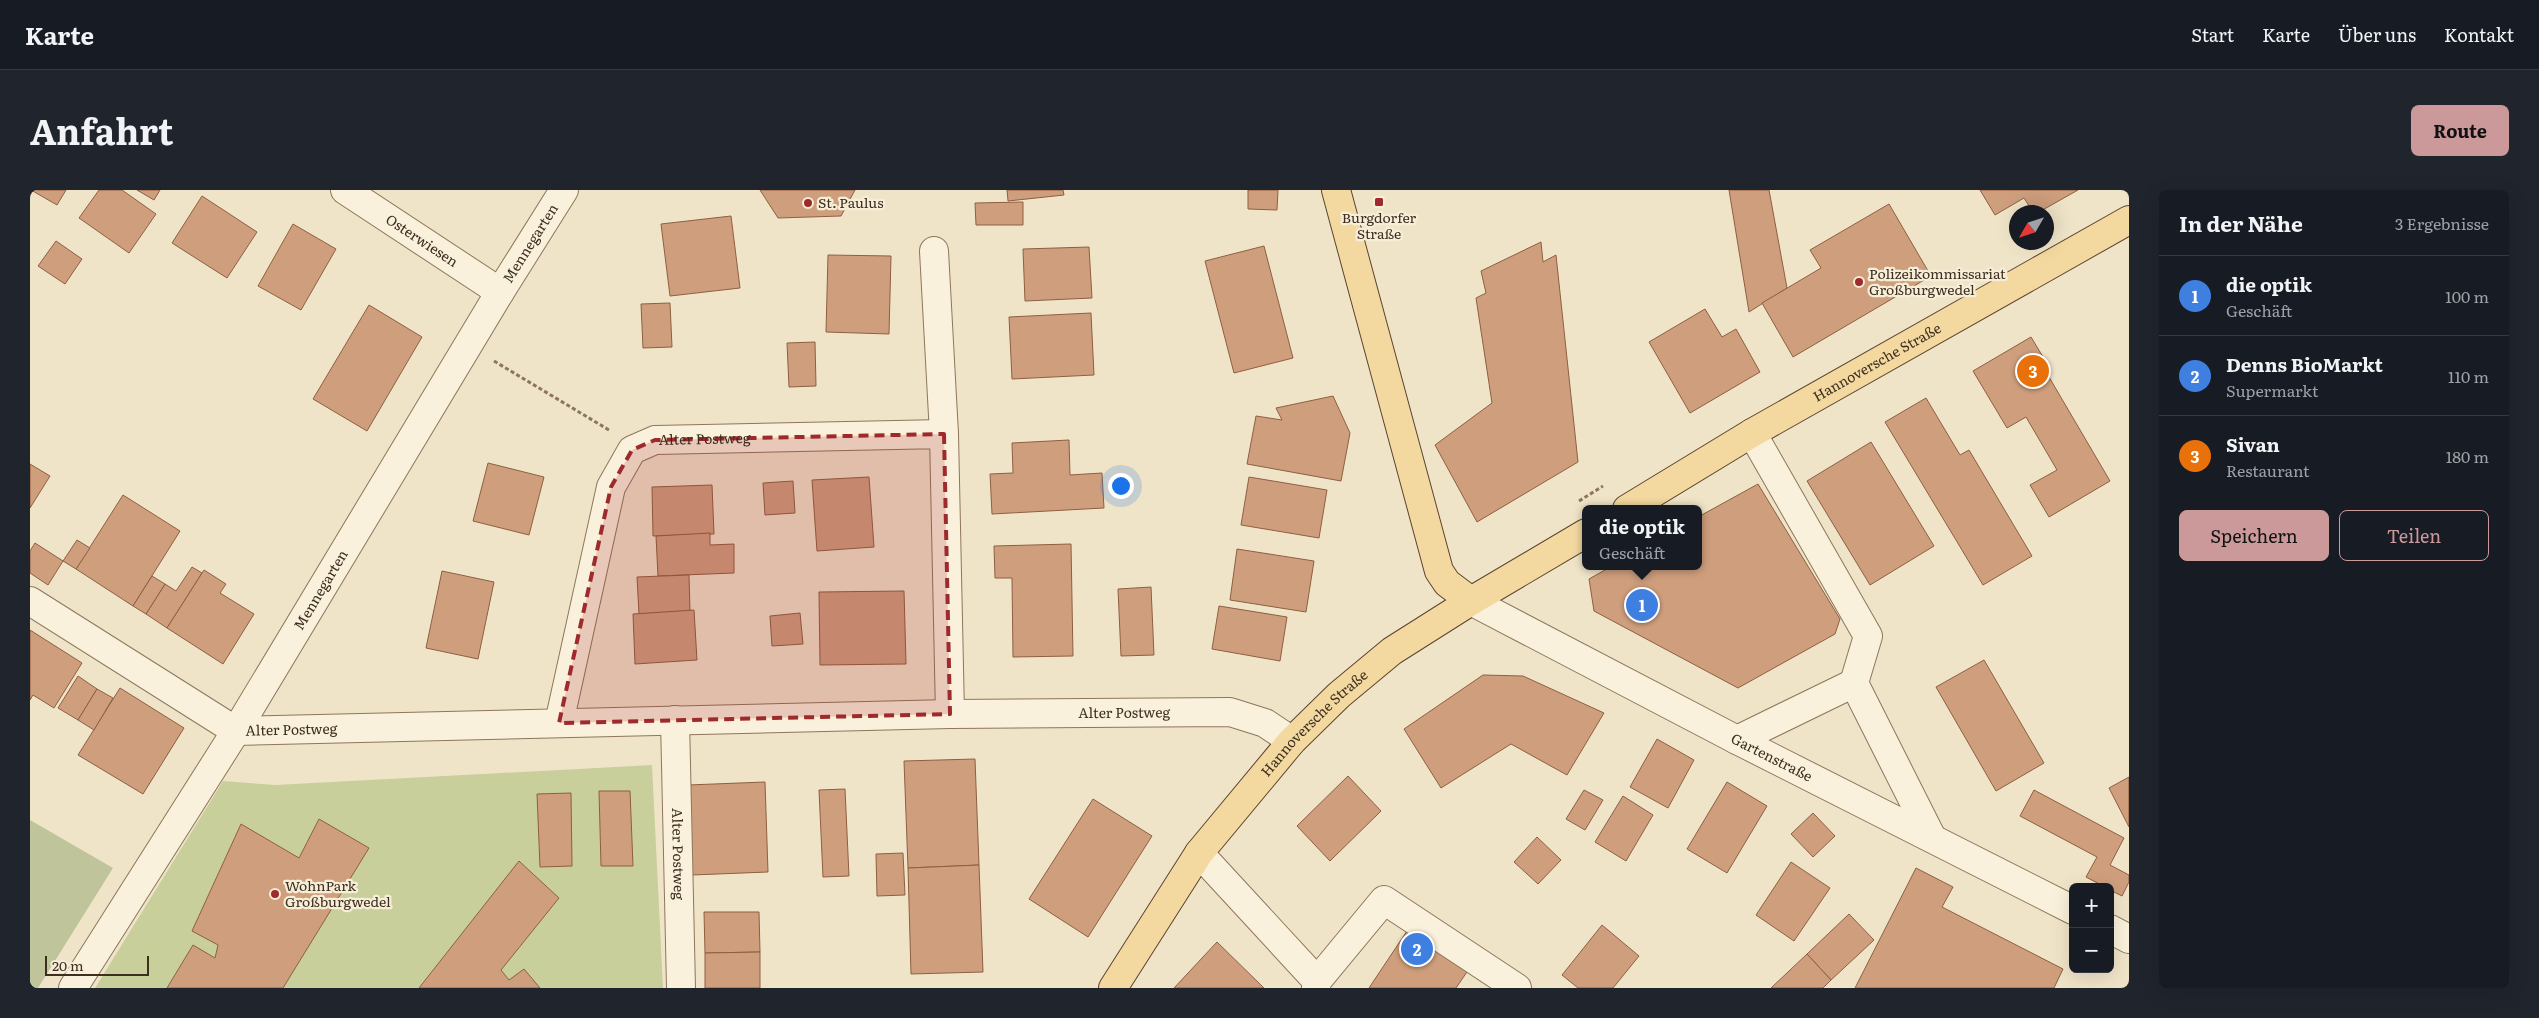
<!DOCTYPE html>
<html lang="de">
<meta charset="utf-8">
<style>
:root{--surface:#171b24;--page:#20242c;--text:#f1f3f6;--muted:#9ea1a6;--line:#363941;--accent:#cc999b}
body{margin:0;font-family:Literata,serif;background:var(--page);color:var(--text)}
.controls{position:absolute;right:15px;bottom:15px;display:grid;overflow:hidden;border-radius:8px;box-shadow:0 5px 20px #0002}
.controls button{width:45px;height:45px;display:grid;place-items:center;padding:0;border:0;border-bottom:1px solid var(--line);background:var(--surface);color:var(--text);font:25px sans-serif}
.compass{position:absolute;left:1979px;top:15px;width:45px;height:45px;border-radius:50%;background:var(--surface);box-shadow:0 5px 20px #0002;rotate:231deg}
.scale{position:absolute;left:15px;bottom:12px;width:104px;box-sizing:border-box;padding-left:5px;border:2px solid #3d2e20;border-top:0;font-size:14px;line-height:18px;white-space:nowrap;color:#3d2e20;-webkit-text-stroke:4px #f7eed8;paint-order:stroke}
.you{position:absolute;left:1090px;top:295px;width:18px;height:18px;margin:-12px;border:4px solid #fff;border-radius:50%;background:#1a73e8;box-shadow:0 0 0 8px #1a73e833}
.badge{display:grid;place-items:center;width:32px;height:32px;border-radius:50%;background:var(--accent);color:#fff;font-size:16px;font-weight:700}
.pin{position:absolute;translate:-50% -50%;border:2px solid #fff;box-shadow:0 1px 5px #0006}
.popup{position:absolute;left:1552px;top:315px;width:120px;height:65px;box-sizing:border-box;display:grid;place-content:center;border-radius:8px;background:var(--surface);filter:drop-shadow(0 1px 4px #0005);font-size:16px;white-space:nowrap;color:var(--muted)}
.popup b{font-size:19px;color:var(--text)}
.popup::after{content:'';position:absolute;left:50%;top:100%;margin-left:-10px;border:10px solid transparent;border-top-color:var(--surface)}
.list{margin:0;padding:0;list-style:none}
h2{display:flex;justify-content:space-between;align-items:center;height:65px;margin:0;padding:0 20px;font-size:21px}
h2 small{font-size:16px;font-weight:400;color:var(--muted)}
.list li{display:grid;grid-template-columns:32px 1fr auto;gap:15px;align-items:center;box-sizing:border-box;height:80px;padding:0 20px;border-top:1px solid var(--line)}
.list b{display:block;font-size:19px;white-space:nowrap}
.list p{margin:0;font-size:16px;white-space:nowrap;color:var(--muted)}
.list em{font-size:16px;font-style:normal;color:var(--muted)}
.actions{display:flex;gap:10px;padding:15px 20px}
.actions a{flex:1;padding:11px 0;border:1px solid var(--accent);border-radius:8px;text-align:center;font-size:18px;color:var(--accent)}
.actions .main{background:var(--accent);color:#111}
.map{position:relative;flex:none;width:2099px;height:798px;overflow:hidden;border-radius:8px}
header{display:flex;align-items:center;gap:30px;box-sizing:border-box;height:70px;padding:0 25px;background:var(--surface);border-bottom:1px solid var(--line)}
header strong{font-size:24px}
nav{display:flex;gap:28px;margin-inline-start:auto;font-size:18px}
.intro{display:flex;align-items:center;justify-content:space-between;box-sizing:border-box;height:120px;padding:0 30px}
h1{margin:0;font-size:35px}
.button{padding:12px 22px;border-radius:8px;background:var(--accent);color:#111;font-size:18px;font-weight:700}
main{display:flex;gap:30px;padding:0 30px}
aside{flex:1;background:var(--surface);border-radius:8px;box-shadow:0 5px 20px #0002}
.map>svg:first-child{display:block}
</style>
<header>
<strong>Karte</strong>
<nav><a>Start</a><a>Karte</a><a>Über uns</a><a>Kontakt</a></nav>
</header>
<div class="intro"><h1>Anfahrt</h1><a class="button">Route</a></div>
<main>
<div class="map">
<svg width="2099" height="798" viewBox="0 0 2099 798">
<rect width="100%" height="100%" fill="#f0e4c8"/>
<!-- green -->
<polygon fill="#c9cf9b" points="622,575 633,798 65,798 193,591 245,595"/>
<!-- cemetery -->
<polygon fill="#bfc49a" points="0,630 83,678 8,798 0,798"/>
<!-- building -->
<g fill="#cf9f7d" stroke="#8d5f41">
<polygon points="1,0 36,0 27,15"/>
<polygon points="69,0 92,0 126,24 99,63 49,28"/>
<polygon points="107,0 130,0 124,10"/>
<polygon points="730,0 825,0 811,26 748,28"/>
<polygon points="977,0 1033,0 1034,5 978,11"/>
<polygon points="1218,0 1248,0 1247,20 1218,19"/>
<polygon points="1699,0 1739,0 1757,98 1719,122"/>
<polygon points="1950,0 2048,0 2009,22 2003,22 1994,8 1965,25"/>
<polygon points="172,6 227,42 197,88 142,53"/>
<polygon points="993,12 993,35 946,35 945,13"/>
<polygon points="1859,14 1901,86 1763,167 1732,113 1791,78 1780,60"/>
<polygon points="701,26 710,98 640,106 631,34"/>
<polygon points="263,34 306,59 271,120 228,96"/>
<polygon points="26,51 52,69 35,94 8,76"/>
<polygon points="1511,52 1513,72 1526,65 1548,272 1447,332 1405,255 1462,213 1446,108 1456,103 1451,81"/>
<polygon points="1234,56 1263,168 1204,183 1175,71"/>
<polygon points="1059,57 1062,108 995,111 993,59"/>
<polygon points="798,65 861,66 859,144 796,142"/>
<polygon points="640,113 642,157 613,158 611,114"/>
<polygon points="339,115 392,147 337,241 283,209"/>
<polygon points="1675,119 1692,147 1706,139 1730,182 1660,223 1619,152"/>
<polygon points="1061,123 1064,185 982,189 979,127"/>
<polygon points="2001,147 2013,167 2009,170 2080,291 2019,327 2000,295 2027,280 1996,227 1977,238 1943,181"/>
<polygon points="785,152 786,196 759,197 757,153"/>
<polygon points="1303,206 1320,243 1311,291 1217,274 1226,226 1252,230 1246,218"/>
<polygon points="1896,208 1930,265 1939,260 2002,366 1953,395 1855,232"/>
<polygon points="1039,250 1040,285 1072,283 1074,318 962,324 960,284 983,283 982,253"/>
<polygon points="1841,252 1904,356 1840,395 1777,291"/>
<polygon points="458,273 514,287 499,345 443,331"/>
<polygon points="0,274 20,286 0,318"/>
<polygon points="839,287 844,357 787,361 782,290"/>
<polygon points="1219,287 1297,300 1289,348 1211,335"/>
<polygon points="763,291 765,323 735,325 733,293"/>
<polygon points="1728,294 1810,429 1805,444 1708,498 1564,421 1559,389 1582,376 1668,376 1668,327"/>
<polygon points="682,295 684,344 623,346 622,297"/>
<polygon points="93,305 150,341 103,416 46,379"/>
<polygon points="680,343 680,355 704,354 704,383 628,386 626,346"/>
<polygon points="47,350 60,358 46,379 33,371"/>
<polygon points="5,353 33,371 18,395 0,383 0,361"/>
<polygon points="1041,354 1043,466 983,467 982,388 965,388 964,356"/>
<polygon points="1207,359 1284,371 1276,422 1200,410"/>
<polygon points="162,377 172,383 137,438 116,424 135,394 146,401"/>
<polygon points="174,380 196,394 190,403 224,424 193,474 137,438"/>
<polygon points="412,381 464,392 448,469 396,458"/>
<polygon points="659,385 660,421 609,424 607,387"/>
<polygon points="122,386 135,394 116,424 103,416"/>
<polygon points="1121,397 1124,465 1091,466 1088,399"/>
<polygon points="874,401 876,474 790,475 789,402"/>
<polygon points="1189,416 1257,427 1250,471 1182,459"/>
<polygon points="664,420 667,470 605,474 603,424"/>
<polygon points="770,423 773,454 742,456 740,426"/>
<polygon points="0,440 52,473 24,518 3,505 0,510"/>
<polygon points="1954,470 2014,573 1966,601 1906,497"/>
<polygon points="1453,485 1493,486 1574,523 1537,585 1481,554 1411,598 1374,539"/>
<polygon points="48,486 67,499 48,530 28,518"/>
<polygon points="90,498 154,538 113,604 48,565"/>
<polygon points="67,499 83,508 64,540 48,530"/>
<polygon points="1627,549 1664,570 1638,618 1600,597"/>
<polygon points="945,569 949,675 878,678 874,571"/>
<polygon points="1318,586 1351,621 1300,671 1267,636"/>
<polygon points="2099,587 2099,637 2079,598"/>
<polygon points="735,592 738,682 662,685 658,595"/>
<polygon points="1697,592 1737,616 1697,683 1657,659"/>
<polygon points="815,599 819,686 793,687 789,600"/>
<polygon points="1554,600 1573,610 1555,640 1536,629"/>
<polygon points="2004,600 2094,648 2080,675 2099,685 2099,692 2092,706 2080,700 2080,697 2075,697 2056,687 2067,667 1990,626"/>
<polygon points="569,601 600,601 603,676 571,676"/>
<polygon points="541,603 542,676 510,677 507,604"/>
<polygon points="1593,606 1623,625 1596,671 1565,652"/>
<polygon points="1063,609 1122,646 1058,747 999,709"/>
<polygon points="1783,623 1805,646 1783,667 1761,644"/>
<polygon points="289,629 339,658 253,798 137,798 163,755 185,768 188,755 162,741 211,634 269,668"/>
<polygon points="1507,647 1531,670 1508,694 1484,672"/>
<polygon points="873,663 875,705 847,706 846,664"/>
<polygon points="489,671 529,708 471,780 479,790 494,779 510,798 389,798"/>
<polygon points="1761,672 1800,698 1764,751 1726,725"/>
<polygon points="949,675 953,782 881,784 878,678"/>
<polygon points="1886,678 1923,697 1912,717 2033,779 2024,798 1825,798"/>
<polygon points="674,722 729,722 730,762 675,763"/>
<polygon points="1819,724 1844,750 1801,790 1777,764"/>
<polygon points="1572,735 1609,766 1583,798 1548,798 1532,785"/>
<polygon points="1379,738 1439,779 1426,798 1339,798"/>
<polygon points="1187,752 1234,798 1144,798"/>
<polygon points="730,762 730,798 675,798 675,763"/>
<polygon points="1777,764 1801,790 1793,798 1741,798"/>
</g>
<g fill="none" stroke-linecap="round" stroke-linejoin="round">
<!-- minor casing -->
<g stroke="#8d765c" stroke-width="30">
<g id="minor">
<path id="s1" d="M315,0l155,102"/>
<polyline points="904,61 914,244"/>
<polyline points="1722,243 1838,446 1824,493 1901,646"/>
<path id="s2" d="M0,411l206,130 714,-17 280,-2 35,11 27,18"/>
<path id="s3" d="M1441,411l266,139 336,170"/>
<path id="s4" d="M645,530l6,268"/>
<path id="s5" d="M529,533l52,-236 21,-37 23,-10 289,-6 6,280"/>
<polyline points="1707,550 1824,493"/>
<polyline points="1169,663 1287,791"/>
<polyline points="2080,739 2099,749"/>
<path id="s6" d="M43,798l163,-257 264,-439 64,-102"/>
<polyline points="1286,798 1287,791 1354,710 1487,798"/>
</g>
</g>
<!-- major casing -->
<g stroke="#5b4430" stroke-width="30">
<g id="major">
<polyline points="1306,0 1409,381 1417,393 1441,411"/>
<path id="s7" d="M1597,319l125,-76 377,-213"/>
<path id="s8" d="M1083,798l86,-135 93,-112 47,-46 53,-44 79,-50 115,-68"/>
</g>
</g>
<!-- path -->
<g stroke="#8d765c" stroke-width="3" stroke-dasharray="4 2.5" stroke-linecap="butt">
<polyline points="464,171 579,240"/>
<polyline points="1549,311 1573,296"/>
</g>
<!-- minor -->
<use href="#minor" stroke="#faf1dc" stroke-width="28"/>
<!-- major -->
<use href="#major" stroke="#f3d9a0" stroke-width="28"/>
</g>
<!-- marked area -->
<path fill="#9e2a2b" fill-opacity="0.2" stroke="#9e2a2b" stroke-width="4" stroke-dasharray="10 6" stroke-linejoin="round" d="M914,244l6,280 -391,9 52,-236 21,-37 23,-10z"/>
<!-- markers -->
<g fill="#9e2a2b" stroke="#f7eed8" stroke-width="2">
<rect x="1344" y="7" width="10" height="10" rx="2.5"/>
<circle cx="778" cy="13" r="5"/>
<circle cx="1829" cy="92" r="5"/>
<circle cx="245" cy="704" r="5"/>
</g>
<g text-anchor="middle" stroke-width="4.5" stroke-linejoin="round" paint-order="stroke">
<!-- poi labels -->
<g font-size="14" fill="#3d2e20" stroke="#f7eed8" text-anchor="start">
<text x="788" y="18">St. Paulus</text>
<text x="1349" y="33" text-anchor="middle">Burgdorfer<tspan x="1349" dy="16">Straße</tspan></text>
<text x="1839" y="89">Polizeikommissariat<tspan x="1839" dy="16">Großburgwedel</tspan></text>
<text x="255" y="701">WohnPark<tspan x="255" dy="16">Großburgwedel</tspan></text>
</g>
<!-- street labels -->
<g font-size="14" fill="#3d2e20" stroke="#f7eed8">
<text dy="5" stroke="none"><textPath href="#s1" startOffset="92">Osterwiesen</textPath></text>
<text dy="5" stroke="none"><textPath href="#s6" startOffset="874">Mennegarten</textPath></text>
<text dy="5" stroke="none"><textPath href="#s7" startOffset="290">Hannoversche Straße</textPath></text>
<text dy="5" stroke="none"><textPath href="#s5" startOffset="359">Alter Postweg</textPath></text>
<text dy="5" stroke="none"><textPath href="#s6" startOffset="469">Mennegarten</textPath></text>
<text dy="5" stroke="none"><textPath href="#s2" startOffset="1132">Alter Postweg</textPath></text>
<text dy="5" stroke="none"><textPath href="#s8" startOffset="334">Hannoversche Straße</textPath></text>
<text dy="5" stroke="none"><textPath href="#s2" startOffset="299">Alter Postweg</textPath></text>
<text dy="5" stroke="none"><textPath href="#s3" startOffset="339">Gartenstraße</textPath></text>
<text dy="5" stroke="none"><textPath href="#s4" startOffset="134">Alter Postweg</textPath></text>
</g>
</g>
</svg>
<div class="controls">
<button>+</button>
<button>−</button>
</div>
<svg class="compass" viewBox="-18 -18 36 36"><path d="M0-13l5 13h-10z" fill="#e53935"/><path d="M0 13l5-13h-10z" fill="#9ea1a6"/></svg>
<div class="scale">20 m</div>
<div class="you"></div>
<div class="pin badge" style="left:1612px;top:415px;background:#3f7fe0">1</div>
<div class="popup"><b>die optik</b>Geschäft</div>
<div class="pin badge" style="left:1387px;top:759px;background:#3f7fe0">2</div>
<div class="pin badge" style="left:2003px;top:181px;background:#e8710a">3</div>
</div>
<aside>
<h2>In der Nähe<small>3 Ergebnisse</small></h2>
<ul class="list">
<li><span class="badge" style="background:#3f7fe0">1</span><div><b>die optik</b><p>Geschäft</p></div><em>100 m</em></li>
<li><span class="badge" style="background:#3f7fe0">2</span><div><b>Denns BioMarkt</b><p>Supermarkt</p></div><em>110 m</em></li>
<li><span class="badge" style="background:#e8710a">3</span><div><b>Sivan</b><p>Restaurant</p></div><em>180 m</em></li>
</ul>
<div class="actions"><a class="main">Speichern</a><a>Teilen</a></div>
</aside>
</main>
